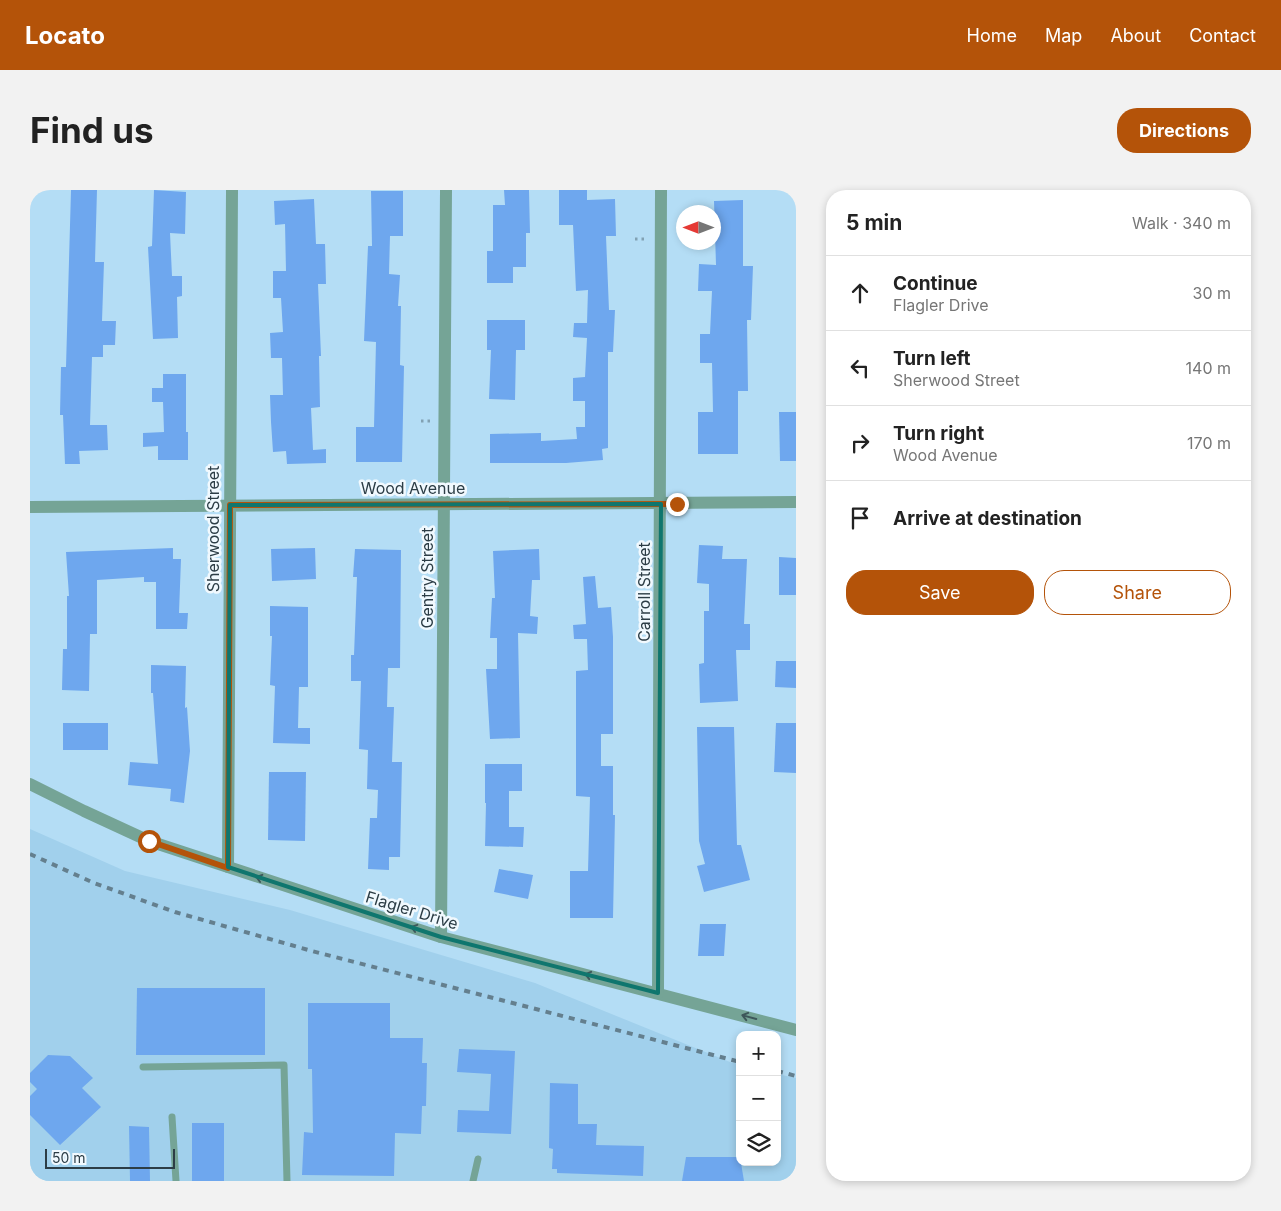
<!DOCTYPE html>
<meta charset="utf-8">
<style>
:root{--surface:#fff;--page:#f2f2f2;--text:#222;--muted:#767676;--line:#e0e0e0;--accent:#b45309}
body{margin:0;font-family:Inter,sans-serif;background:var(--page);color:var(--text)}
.controls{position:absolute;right:15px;bottom:15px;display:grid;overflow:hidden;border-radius:10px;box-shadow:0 2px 8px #0003}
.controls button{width:45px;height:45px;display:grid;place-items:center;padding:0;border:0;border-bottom:1px solid var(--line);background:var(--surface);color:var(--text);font:25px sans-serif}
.compass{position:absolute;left:646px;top:15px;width:45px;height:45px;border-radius:50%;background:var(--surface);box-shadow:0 2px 8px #0003;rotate:270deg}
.scale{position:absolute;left:15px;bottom:12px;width:130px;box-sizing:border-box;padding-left:5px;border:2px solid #2c3d46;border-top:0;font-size:14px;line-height:18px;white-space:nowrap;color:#2c3d46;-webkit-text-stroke:4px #f1f9fe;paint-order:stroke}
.stop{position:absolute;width:15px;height:15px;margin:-11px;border:4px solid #b45309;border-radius:50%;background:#fff}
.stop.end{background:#b45309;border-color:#fff;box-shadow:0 1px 5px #0008}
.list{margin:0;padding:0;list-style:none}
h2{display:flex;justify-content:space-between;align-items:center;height:65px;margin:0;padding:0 20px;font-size:21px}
h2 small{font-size:16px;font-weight:400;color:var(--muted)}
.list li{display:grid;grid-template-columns:32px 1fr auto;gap:15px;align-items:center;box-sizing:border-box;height:75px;padding:0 20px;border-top:1px solid var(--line)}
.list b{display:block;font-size:19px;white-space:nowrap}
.list p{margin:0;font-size:16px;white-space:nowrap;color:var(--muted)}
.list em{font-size:16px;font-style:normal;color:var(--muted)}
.actions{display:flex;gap:10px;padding:15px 20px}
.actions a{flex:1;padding:11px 0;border:1px solid var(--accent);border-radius:20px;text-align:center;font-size:18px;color:var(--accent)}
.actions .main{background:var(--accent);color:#fff}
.icon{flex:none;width:28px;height:28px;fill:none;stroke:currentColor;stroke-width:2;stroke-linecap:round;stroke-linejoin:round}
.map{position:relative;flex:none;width:766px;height:991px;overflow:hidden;border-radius:20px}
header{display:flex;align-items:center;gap:30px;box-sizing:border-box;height:70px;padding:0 25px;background:var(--accent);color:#fff}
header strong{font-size:24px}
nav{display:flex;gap:28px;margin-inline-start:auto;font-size:18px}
.intro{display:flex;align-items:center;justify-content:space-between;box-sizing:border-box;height:120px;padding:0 30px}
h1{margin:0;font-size:35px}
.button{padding:12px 22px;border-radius:20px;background:var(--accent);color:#fff;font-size:18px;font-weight:700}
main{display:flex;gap:30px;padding:0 30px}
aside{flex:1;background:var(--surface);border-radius:20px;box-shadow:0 2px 8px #0003}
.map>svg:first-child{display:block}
</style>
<header>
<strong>Locato</strong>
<nav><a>Home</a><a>Map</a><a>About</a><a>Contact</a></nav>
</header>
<div class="intro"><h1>Find us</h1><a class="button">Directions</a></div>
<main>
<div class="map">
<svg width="766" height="991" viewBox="0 0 766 991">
<rect width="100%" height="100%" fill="#b4ddf5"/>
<!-- built -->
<polygon fill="#a1d0ec" points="0,639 95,681 260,720 505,793 700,872 710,874 710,972 747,972 747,884 766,888 766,991 0,991"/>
<!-- building -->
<g fill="#6ea7ee">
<polygon points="41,0 67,0 65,72 74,72 72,131 86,131 85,155 73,155 73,167 62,167 60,235 77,235 78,260 49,261 50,274 35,274 33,225 30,225 31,177 36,177"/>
<polygon points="124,0 156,2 155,44 140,43 142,86 152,86 152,106 147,107 148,148 123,149 118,57 122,56"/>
<polygon points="474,0 499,0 500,43 496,43 496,77 483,77 483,93 457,93 457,61 463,61 463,15 475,15"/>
<polygon points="529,0 557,0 557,10 585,9 586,46 576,46 579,120 585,120 583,162 578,162 578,258 572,259 573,270 536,273 460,273 460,244 511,243 511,251 547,249 546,237 555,237 555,211 543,211 543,188 555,187 557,148 543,147 544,133 557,133 558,100 546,101 543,35 529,35"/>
<polygon points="341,1 373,1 373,46 360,46 359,84 370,85 368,116 371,116 370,175 374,176 372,272 326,272 326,237 344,237 346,152 334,151 338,56 342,56"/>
<polygon points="284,9 286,54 295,54 296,94 288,94 291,166 289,166 290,217 281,218 283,260 296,259 296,273 257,274 256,261 243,262 241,232 240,205 253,205 252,168 241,168 240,143 253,142 251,108 243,108 243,81 256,81 255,34 245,35 244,11"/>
<polygon points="713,10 713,76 723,76 721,130 717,130 718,201 708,201 708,264 668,264 668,222 683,222 682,173 670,173 670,144 680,144 682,101 668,101 669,74 686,75 684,11"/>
<polygon points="457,130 495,130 495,160 486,160 485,210 459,209 461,160 457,160"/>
<polygon points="133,184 156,184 156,242 158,242 158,270 128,270 128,256 113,257 113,243 134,242 133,212 122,212 122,198 133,198"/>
<polygon points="749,222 766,222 766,271 750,271"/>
<polygon points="669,355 693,356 692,369 717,369 714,434 720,434 720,460 706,460 708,511 670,513 669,474 674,473 674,421 679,421 679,394 667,393"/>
<polygon points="143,358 143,369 151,369 149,423 158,423 157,439 126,439 126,392 114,392 114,387 67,390 67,444 60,444 59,501 32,500 33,459 37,459 37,406 39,406 36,362"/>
<polygon points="285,358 286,389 242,391 241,359"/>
<polygon points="325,359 371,360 370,478 358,478 357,517 364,517 362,572 372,572 370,667 359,667 359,680 338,679 340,628 347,628 348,600 337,599 338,560 329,559 331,491 321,491 321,465 324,465 327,387 323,387"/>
<polygon points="509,359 510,390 502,390 500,426 508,427 507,444 488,443 490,548 460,549 456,479 467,479 467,448 460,448 462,408 465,408 463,361"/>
<polygon points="749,367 766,368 766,405 749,405"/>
<polygon points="565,386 568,418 581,417 583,447 583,544 571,544 571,576 583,576 583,625 585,625 583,728 540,728 540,681 558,681 560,607 546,606 546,481 558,480 557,449 544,449 543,435 556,434 553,387"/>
<polygon points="240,416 278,417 278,497 269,497 268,538 280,538 280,554 243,553 245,496 240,495 242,446 240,446"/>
<polygon points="746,471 766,471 766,498 745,497"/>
<polygon points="121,475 156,476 155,518 157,517 160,561 154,613 140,611 141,599 98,595 100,572 128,574 123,503 121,503"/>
<rect x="33" y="533" width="45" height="27"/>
<polygon points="746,533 766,533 766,583 744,582"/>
<polygon points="667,537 704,537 707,655 711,655 720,690 674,702 667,676 675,674 669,651"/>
<polygon points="455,574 492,574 492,601 479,601 479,637 494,637 493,657 455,656 456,613 455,613"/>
<polygon points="239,582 276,582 275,651 238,650"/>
<polygon points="469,679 503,685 498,709 464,702"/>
<polygon points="670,734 696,734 694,766 668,766"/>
<polygon points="107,798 235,798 235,865 106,865"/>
<polygon points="278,813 360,813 360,848 393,848 392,873 397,873 396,916 392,916 391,944 365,943 364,986 272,985 274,942 283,943 282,879 278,879"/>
<polygon points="429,859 485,861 481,944 427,942 428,920 459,921 461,884 427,882"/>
<polygon points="18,865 40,866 63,888 52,898 71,917 30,955 0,925 0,906 7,899 0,892 0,883"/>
<polygon points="520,893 548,894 548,934 567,934 566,955 614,956 613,986 527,983 527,979 522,979 523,959 519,958"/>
<rect x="162" y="933" width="32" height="58"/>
<polygon points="99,936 119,937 120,991 100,991"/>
<polygon points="656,967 710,967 714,991 652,991"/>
</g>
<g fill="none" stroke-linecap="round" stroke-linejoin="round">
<!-- path -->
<g stroke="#81a1b3" stroke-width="3" stroke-dasharray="2.5 4" stroke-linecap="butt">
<polyline points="605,49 618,49"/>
<polyline points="391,231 400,231"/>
</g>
<!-- lane -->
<g stroke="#75a496" stroke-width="7">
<polyline points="113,877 254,875 257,991"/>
<polyline points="142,927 146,991"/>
<polyline points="443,991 448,969"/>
</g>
<!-- street -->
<g stroke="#75a496" stroke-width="12">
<polyline points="0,317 766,312"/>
<polyline points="0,594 54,621 119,651 411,747 766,840"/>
<polyline points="198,677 202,0"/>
<polyline points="411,747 416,0"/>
<polyline points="628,803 631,0"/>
</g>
<!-- rail -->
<g stroke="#647f8e" stroke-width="4" stroke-dasharray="6 6" stroke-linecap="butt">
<polyline points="0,664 64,693 145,722 282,761 710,872"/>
<polyline points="747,881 766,886"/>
</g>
</g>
<!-- one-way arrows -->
<defs><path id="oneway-shaft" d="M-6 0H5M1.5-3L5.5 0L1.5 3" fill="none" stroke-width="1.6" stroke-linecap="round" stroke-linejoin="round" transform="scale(1.25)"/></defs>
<g stroke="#3e575a">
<use href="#oneway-shaft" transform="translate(233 689) rotate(-162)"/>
<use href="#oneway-shaft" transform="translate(388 739) rotate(-162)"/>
<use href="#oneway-shaft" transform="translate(562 786) rotate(-165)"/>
<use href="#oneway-shaft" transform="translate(719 827) rotate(-165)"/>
</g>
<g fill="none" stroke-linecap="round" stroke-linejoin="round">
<!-- route -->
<polyline stroke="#b45309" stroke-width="6" points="119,651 198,678 200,315 647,314"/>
</g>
<!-- marked area -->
<path fill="none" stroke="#0f766e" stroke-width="4" stroke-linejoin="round" d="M631,314l-3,489 -217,-56 -213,-70 2,-362z"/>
<g text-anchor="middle" stroke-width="5" stroke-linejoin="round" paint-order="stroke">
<!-- street labels -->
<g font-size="16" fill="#2c3d46" stroke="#f1f9fe">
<text x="383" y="304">Wood Avenue</text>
<text transform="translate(183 339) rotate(-90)" y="6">Sherwood Street</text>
<text transform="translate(397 388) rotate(-90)" y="6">Gentry Street</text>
<text transform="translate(614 402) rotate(-90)" y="6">Carroll Street</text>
<text transform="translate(382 720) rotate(17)" y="6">Flagler Drive</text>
</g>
</g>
</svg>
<div class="controls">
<button>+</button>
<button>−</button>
<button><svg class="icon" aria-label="layers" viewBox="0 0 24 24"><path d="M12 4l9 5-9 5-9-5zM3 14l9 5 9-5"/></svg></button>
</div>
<svg class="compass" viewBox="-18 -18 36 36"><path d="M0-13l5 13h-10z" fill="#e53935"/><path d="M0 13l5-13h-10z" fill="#767676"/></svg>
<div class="scale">50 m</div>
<div class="stop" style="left:119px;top:651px"></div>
<div class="stop end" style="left:647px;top:314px"></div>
</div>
<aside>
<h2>5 min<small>Walk · 340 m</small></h2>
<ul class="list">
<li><svg class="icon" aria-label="ahead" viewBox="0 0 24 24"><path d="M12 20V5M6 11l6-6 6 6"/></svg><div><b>Continue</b><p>Flagler Drive</p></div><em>30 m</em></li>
<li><svg class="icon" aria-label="left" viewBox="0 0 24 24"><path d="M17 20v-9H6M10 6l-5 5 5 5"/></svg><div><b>Turn left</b><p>Sherwood Street</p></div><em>140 m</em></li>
<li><svg class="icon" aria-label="right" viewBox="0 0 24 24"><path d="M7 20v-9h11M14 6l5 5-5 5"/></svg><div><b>Turn right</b><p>Wood Avenue</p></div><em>170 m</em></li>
<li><svg class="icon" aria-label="arrive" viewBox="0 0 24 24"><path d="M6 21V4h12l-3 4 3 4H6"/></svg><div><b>Arrive at destination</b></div></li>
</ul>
<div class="actions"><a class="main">Save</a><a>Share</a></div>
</aside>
</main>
